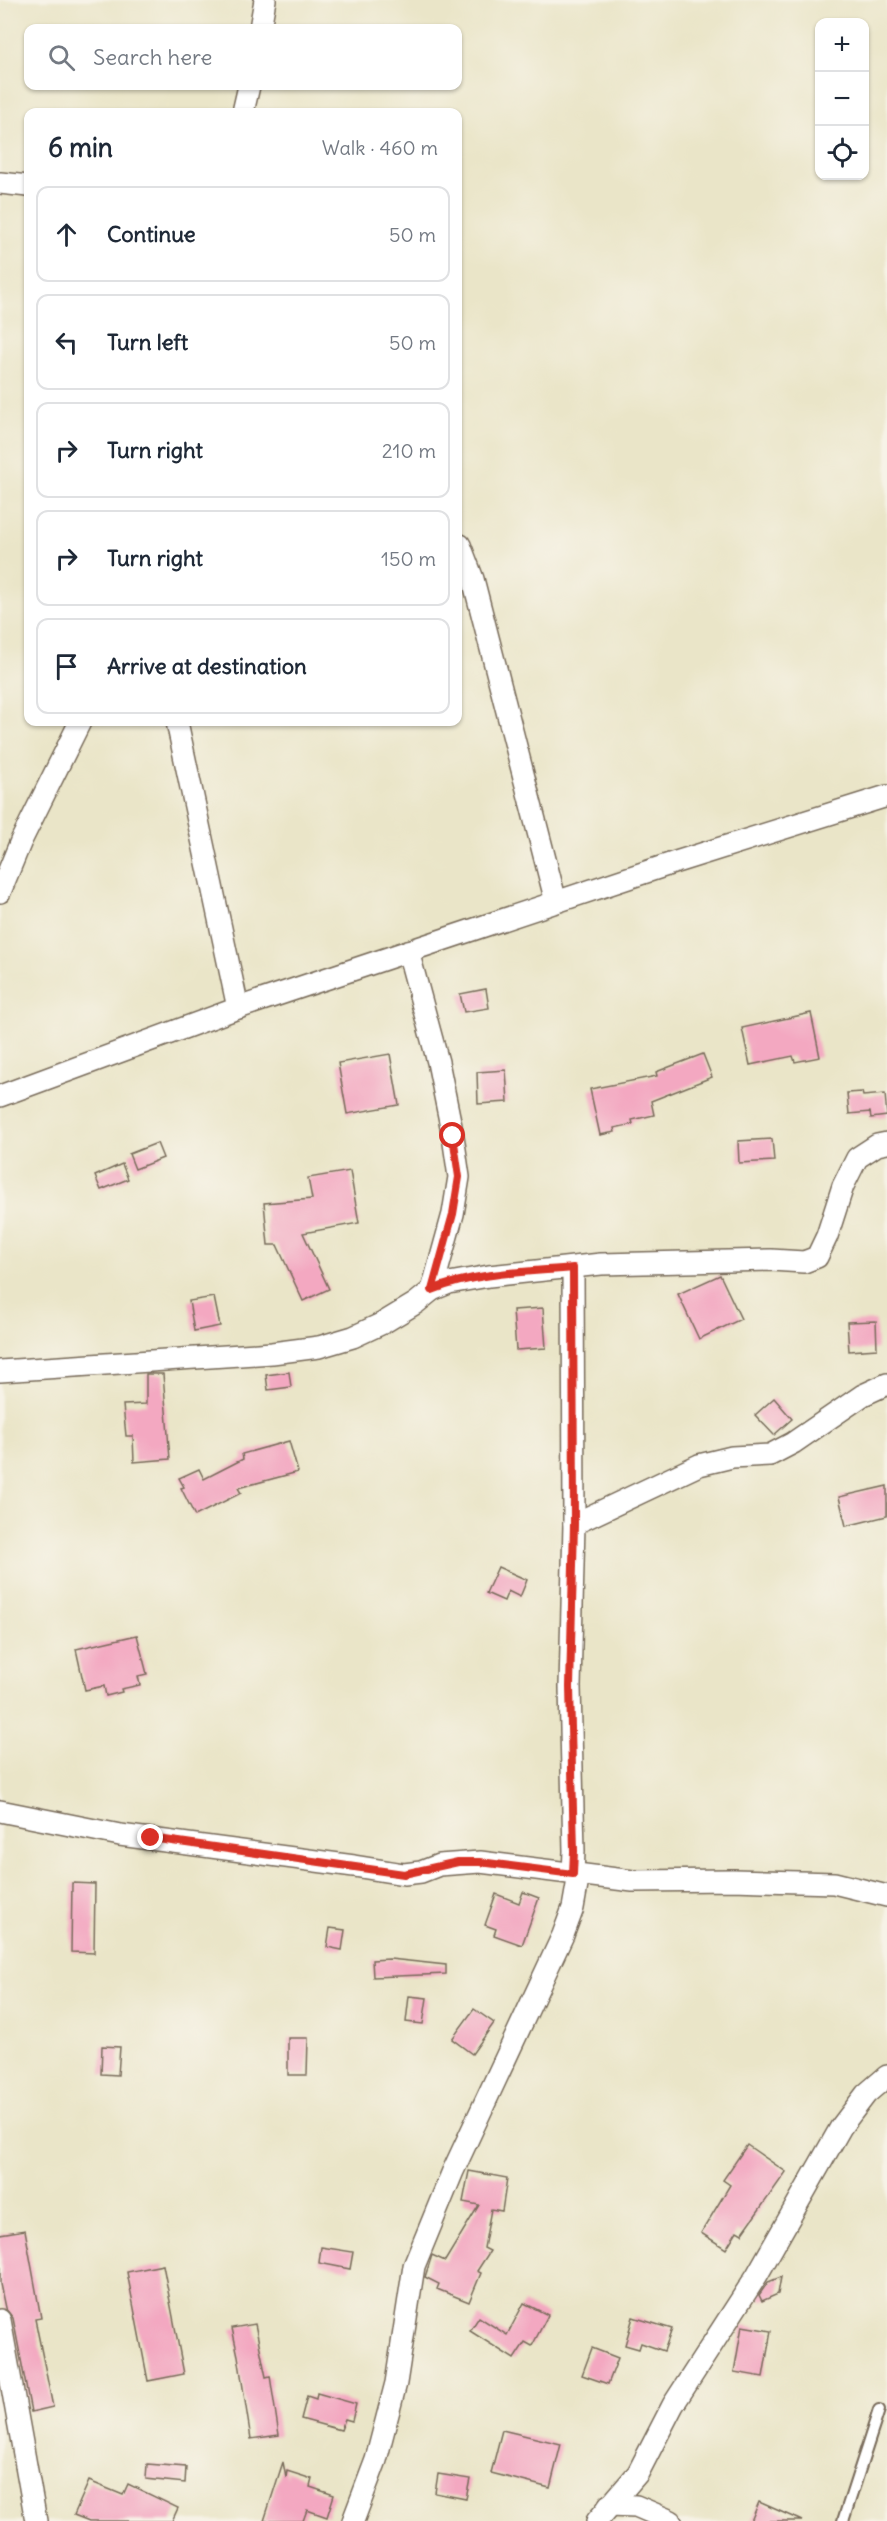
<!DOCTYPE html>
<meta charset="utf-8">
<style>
:root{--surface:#fff;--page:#f6f6f7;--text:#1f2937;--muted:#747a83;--line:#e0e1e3}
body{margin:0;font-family:Delius,sans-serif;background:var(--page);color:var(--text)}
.controls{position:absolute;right:18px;top:18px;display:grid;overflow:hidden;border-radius:12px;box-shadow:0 2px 4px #0004}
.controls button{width:54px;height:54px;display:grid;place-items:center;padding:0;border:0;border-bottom:2px solid var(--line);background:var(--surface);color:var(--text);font:30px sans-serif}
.stop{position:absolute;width:18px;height:18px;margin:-14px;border:4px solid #d93025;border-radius:50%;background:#fff}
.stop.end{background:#d93025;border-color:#fff;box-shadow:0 2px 6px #0008}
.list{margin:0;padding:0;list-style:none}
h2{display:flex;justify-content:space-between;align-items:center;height:78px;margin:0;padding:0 24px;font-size:26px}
h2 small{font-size:20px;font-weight:400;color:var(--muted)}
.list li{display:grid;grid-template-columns:39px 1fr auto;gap:18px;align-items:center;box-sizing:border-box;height:96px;margin:0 12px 12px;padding:0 12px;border:2px solid var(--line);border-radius:12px}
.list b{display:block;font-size:22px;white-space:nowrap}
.list em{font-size:20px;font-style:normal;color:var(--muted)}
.icon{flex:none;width:33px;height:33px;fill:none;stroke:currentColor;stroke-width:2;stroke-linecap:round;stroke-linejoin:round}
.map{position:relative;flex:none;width:887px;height:2521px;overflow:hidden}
.search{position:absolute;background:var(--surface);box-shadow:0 2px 4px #0004;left:24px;top:24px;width:438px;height:66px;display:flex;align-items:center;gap:15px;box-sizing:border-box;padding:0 21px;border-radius:12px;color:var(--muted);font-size:22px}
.panel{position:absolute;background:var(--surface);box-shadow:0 2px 4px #0004;left:24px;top:108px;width:438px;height:618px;border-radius:12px}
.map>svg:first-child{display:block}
</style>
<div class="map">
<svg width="887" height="2521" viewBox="0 0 887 2521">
<rect width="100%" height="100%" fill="#f7f3e8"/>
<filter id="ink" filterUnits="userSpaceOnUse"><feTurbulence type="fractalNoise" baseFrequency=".0167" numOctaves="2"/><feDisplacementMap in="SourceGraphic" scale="12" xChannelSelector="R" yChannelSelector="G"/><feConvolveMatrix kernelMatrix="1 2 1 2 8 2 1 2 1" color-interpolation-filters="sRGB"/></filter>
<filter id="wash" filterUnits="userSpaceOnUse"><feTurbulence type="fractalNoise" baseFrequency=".008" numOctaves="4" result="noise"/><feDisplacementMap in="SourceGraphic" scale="24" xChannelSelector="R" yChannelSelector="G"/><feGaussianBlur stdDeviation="1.35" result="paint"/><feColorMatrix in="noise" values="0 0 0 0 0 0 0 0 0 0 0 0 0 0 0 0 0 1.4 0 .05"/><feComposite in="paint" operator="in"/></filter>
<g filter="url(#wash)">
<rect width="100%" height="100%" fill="#eae5c8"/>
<g id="blocks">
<!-- building -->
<g fill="#f3a8c1">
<polygon points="486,989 489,1008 464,1012 460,994"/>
<polygon points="811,1013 820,1057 795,1062 793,1056 750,1065 742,1028"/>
<polygon points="390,1054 399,1105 347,1114 338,1063"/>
<polygon points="703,1054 712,1077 651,1101 654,1115 632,1120 633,1124 614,1128 615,1132 600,1135 590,1089 657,1076 656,1072"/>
<polygon points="506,1070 508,1102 478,1104 477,1072"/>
<polygon points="862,1092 863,1096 885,1094 887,1116 871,1118 870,1112 849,1114 847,1093"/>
<polygon points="772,1139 774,1161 739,1163 738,1141"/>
<polygon points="157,1143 163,1158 135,1169 129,1154"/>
<polygon points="122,1164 128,1179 101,1190 95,1176"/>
<polygon points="350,1171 359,1223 303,1233 329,1289 303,1301 277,1245 268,1245 264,1203 312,1199 308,1178"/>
<polygon points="720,1275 741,1319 699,1339 678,1294"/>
<polygon points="214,1297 220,1326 194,1331 189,1301"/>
<polygon points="543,1308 546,1348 516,1350 513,1310"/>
<polygon points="876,1321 877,1349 849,1351 847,1322"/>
<polygon points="289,1372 291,1387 268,1390 266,1375"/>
<polygon points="146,1374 163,1374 170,1459 134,1462 133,1436 126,1436 123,1405 146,1404"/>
<polygon points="774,1398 792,1419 774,1435 755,1415"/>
<polygon points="289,1441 298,1472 238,1488 241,1493 195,1516 181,1488 184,1487 179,1478 199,1469 204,1479 243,1459 242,1454"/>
<polygon points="887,1486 887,1516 846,1526 839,1497"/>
<polygon points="498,1567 527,1580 520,1597 508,1591 504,1601 486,1593"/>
<polygon points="137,1635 147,1674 138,1676 140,1685 121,1689 122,1692 106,1696 104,1686 85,1690 76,1649"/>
<polygon points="72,1883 95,1884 94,1953 71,1952"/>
<polygon points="523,1892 539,1898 522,1945 494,1935 496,1929 485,1925 496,1894 519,1903"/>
<polygon points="330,1928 345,1930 342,1950 327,1947"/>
<polygon points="390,1959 446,1965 446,1974 373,1977 372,1960"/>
<polygon points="409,1996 427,1998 423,2024 406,2022"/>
<polygon points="474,2009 494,2023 472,2054 452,2039"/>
<polygon points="288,2038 308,2038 307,2075 288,2075"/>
<polygon points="102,2046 120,2047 118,2075 101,2074"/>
<polygon points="747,2145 786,2172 742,2234 737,2231 726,2249 701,2233 730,2185 723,2180"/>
<polygon points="469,2171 507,2178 502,2211 491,2209 484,2248 490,2251 477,2271 481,2273 469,2302 437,2289 439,2284 425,2277 432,2255 445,2261 479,2205 463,2202"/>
<polygon points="25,2230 41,2318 35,2319 53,2407 31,2412 13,2318 5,2308 0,2284 0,2234"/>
<polygon points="321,2247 353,2252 350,2269 319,2263"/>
<polygon points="163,2265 184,2374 148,2381 127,2272"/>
<polygon points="781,2277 778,2294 762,2301 759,2295 768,2282"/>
<polygon points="524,2303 548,2315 532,2346 525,2342 514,2359 470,2331 479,2317 507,2335"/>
<polygon points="633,2317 672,2329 664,2351 641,2343 639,2349 625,2345"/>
<polygon points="255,2324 266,2377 270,2376 279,2435 251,2439 238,2356 232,2328"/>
<polygon points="742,2326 771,2331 763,2377 734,2372"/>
<polygon points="592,2348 618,2358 608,2384 582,2375"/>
<polygon points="317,2393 356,2404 352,2421 345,2419 341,2430 301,2419 307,2396 316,2399"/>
<polygon points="502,2430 561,2444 550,2488 491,2473"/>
<polygon points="283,2462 286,2478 287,2471 312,2479 310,2487 334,2495 327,2517 307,2510 303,2521 264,2521"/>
<polygon points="147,2464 186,2467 185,2483 146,2479"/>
<polygon points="438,2474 470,2479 466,2499 435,2493"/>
<polygon points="89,2481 123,2495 128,2484 178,2508 172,2521 89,2521 74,2515"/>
<polygon points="759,2502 802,2521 751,2521"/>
</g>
</g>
</g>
<g filter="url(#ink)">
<use href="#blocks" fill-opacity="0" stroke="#786b5a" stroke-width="1.5"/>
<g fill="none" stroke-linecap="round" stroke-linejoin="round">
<!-- lane casing -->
<g stroke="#786b5a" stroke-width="14">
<polyline id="lane" points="843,2521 879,2410"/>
</g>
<!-- street casing -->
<g stroke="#786b5a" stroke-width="24">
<g id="street">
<polyline points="260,28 265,0"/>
<polyline points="243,112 249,86"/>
<polyline points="0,183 28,186"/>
<polyline points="458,545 460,545 473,579 556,902"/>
<polyline points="177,722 238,1008"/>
<polyline points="0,892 21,841 80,722"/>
<polyline points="408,951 438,1062 453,1136 459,1177 453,1214 432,1290"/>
<polyline points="0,1096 238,1008 676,862 887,796"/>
<polyline points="0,1371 272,1353 319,1347 353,1337 383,1323 416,1303 432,1290 449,1283 489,1276 601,1264 771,1260 804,1262 817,1257 827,1236 843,1186 857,1158 877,1145 887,1143"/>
<polyline points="574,1524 699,1465 732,1457 770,1455 793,1443 863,1395 887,1384"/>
<polyline points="0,1811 120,1835 354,1866 404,1874 421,1872 439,1865 480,1862 633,1881 733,1880 834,1883 887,1896"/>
<polyline points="573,1874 574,1851 570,1687 574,1524 573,1268"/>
<polyline points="0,2320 36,2521"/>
<polyline points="609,2505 636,2506 671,2521"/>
<polyline points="353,2521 376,2460 396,2383 414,2266 453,2171 563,1935 573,1908 579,1874"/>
<polyline points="597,2521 638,2473 673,2405 757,2275 841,2127 866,2094 887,2076"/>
</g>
</g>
<!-- lane -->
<use href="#lane" stroke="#fff" stroke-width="10"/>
<!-- street -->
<use href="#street" stroke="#fff" stroke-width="21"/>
</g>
</g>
<g fill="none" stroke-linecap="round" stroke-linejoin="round" filter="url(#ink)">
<!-- route -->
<path stroke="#d93025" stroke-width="8" d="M151,1838l253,36 54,-12h22l93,12 1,-23 -4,-164 4,-163 -1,-256c-46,4 -97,4 -141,22l21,-76 6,-37 -6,-41"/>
</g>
</svg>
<div class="controls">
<button>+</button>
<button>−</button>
<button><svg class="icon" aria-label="locate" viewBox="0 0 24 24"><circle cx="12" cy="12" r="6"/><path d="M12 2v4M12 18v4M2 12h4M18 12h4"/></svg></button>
</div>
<div class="stop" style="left:453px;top:1136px"></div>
<div class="stop end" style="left:151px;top:1838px"></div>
<div class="search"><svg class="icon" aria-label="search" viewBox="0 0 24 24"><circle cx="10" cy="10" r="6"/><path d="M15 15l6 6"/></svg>Search here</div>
<section class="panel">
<h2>6 min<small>Walk · 460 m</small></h2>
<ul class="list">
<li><svg class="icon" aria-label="ahead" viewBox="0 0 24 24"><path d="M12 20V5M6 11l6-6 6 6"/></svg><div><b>Continue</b></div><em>50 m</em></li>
<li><svg class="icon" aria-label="left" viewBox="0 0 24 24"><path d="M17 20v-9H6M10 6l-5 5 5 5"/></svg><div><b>Turn left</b></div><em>50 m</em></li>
<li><svg class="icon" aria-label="right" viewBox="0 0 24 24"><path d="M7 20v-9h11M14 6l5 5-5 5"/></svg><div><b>Turn right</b></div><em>210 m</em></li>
<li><svg class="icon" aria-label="right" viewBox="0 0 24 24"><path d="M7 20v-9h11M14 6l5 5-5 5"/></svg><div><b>Turn right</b></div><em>150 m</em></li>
<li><svg class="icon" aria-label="arrive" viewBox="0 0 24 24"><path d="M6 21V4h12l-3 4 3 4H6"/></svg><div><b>Arrive at destination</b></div></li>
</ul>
</section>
</div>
